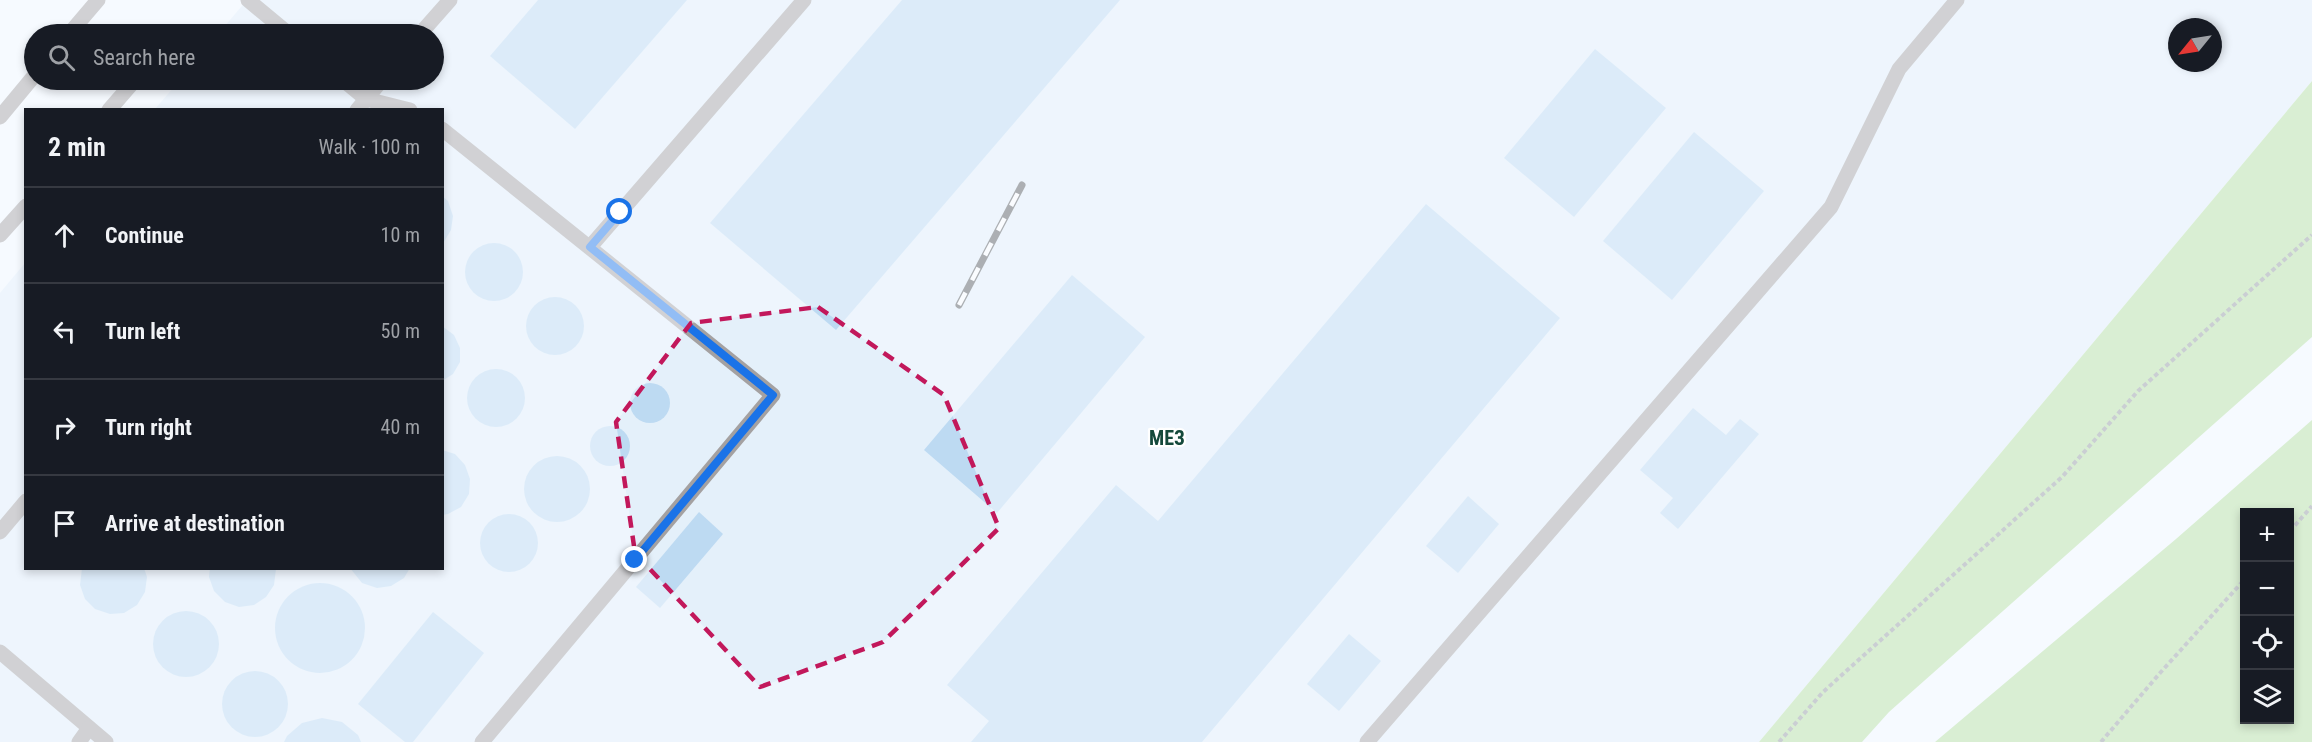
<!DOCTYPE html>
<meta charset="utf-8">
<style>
:root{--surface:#171b24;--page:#242831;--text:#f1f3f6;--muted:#9ea1a6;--line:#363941}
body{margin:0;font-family:"Roboto Condensed",sans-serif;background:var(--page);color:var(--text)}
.controls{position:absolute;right:18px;bottom:18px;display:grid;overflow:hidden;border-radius:0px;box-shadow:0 3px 9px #0003}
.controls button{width:54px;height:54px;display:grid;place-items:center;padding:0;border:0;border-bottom:2px solid var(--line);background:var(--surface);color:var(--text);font:30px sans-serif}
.compass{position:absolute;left:2168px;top:18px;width:54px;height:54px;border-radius:50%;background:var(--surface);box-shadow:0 3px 9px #0003;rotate:240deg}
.stop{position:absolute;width:18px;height:18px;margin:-14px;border:4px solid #1a73e8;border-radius:50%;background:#fff}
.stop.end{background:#1a73e8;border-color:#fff;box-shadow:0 2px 6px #0008}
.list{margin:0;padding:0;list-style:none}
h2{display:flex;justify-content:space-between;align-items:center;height:78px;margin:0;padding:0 24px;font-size:26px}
h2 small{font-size:20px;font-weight:400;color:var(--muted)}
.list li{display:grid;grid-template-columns:39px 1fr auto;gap:18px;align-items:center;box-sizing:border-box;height:96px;padding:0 24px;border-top:2px solid var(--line)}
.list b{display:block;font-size:22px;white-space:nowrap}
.list em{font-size:20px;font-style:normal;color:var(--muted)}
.icon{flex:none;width:33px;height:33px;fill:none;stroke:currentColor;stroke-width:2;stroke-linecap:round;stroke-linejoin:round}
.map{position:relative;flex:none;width:2312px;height:742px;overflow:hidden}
.search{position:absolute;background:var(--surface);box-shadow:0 3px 9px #0003;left:24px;top:24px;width:420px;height:66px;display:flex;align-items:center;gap:15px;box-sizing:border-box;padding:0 21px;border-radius:33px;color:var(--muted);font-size:22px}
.panel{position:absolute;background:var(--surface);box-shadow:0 3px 9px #0003;left:24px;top:108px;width:420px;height:462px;border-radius:0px}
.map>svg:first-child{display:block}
</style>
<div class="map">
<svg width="2312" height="742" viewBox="0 0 2312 742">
<rect width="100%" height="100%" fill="#f5faff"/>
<!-- built -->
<path fill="#e4f0fa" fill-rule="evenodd" d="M247,0h2065v81l-553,661h-1759v-449l25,-30 1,305h416v-458l-287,-1 25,-29h254v-46h-216zM2177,27h36v36h-36z"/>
<!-- green -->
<g fill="#b7e19e" fill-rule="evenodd">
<polygon points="2312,81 2312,337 1889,712 1862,742 1759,742"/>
<path d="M2312,420v322h-377l241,-203zM2244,512h46v208h-46z"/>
</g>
<!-- building -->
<g fill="#bddaf2">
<polygon points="538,0 687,0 575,129 490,56"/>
<polygon points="902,0 1120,0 836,330 710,223"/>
<polygon points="1595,49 1666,108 1574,217 1504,158"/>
<polygon points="1694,132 1764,191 1672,300 1603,241"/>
<polygon points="442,196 448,201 453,216 451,230 442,245"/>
<polygon points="1426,204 1560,318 1202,742 971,742 989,721 947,685 1116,485 1158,521"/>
<circle cx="494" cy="272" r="29"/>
<polygon points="1072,275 1145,337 997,513 924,450"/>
<circle cx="555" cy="326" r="29"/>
<polygon points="442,326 454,335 460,348 460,362 453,374 442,381"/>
<circle cx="496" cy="398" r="29"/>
<circle cx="650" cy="403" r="20"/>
<polygon points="1693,408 1726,435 1740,419 1759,434 1678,529 1660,513 1673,498 1640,470"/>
<circle cx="610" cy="446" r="20"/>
<polygon points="442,450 455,454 465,465 470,479 469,494 461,507 448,514 442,515"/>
<circle cx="557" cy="489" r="33"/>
<polygon points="1468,496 1499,524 1458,573 1426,546"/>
<polygon points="699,512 723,534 660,608 636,587"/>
<circle cx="509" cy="543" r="29"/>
<polygon points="82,568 144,568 147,577 145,592 137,605 124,613 110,614 95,609 85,599 80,585"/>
<polygon points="210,568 276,568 276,569 274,585 266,597 254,605 239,607 225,602 214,591 209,577"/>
<polygon points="350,568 410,568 404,578 391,586 377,588 362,583"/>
<circle cx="320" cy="628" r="45"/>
<circle cx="186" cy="644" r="33"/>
<polygon points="433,612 484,653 413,742 405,742 358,704"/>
<polygon points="1349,634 1381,661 1339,711 1307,684"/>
<circle cx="255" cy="704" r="33"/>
<polygon points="322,718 342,722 358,735 361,742 284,742 287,736 302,723"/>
</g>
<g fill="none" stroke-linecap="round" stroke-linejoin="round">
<!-- path -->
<g stroke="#969a9d" stroke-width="4" stroke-dasharray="4.5 3" stroke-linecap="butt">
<polyline points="2290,531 2312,506"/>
<polyline points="1779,742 1823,692 2062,477 2138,391 2312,235"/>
<polyline points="2101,742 2160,673 2244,580"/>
</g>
<!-- minor -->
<g stroke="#a4a1a1" stroke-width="15">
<polyline points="248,0 289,34"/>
<polyline points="69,34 98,0"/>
<polyline points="420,34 450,0"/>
<polyline points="343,80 366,99 410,110"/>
<polyline points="109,110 135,80"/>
<polyline points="357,110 382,80"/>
<polyline points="0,117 34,76"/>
<polyline points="442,129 773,395 482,742"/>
<polyline points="0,235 26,206"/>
<polyline points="590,247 804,0"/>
<polyline points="0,532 26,501"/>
<polyline points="0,652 106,742"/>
<polyline points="79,742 89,728"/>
<polyline points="1367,742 1831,207 1899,69 1957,0"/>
</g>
<!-- rail casing -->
<g stroke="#535658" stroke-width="7">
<polyline id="rail" points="959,305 1022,185"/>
</g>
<!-- rail -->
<use href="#rail" stroke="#fff" stroke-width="4.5" stroke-dasharray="14" stroke-linecap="butt"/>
</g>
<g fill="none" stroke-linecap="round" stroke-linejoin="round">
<!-- route -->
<polyline stroke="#1a73e8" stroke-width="8" points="620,212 590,247 773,395 635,560"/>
</g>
<!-- marked area -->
<path d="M0 0H2312V742H0ZM818,307l126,88 55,133 -116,114 -123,45 -125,-134 -19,-131 75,-99z" fill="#f5faff" fill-opacity=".55" fill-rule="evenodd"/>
<path fill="none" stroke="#c2185b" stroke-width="4.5" stroke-dasharray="12 8" stroke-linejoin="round" d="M818,307l126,88 55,133 -116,114 -123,45 -125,-134 -19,-131 75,-99z"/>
<g text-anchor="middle" stroke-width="4.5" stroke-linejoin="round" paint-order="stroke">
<!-- quarter labels -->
<g font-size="20" font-weight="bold" fill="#14493b" stroke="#fff">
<text x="1167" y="445">МЕЗ</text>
</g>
</g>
</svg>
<div class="controls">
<button>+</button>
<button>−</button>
<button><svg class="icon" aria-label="locate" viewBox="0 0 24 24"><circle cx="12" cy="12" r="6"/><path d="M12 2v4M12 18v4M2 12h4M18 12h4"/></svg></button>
<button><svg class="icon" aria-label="layers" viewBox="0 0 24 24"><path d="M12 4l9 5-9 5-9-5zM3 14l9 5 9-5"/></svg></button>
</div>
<svg class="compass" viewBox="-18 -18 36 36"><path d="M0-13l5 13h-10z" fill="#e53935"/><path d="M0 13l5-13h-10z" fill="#9ea1a6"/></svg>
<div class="stop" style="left:620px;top:212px"></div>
<div class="stop end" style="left:635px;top:560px"></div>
<div class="search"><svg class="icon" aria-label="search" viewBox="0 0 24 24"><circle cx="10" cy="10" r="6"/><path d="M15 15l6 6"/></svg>Search here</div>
<section class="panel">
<h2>2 min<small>Walk · 100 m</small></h2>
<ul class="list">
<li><svg class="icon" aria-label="ahead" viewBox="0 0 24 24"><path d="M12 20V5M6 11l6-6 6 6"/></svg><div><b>Continue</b></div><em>10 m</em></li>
<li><svg class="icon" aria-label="left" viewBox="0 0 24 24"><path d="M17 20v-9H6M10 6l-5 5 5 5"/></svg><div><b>Turn left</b></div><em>50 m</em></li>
<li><svg class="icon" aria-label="right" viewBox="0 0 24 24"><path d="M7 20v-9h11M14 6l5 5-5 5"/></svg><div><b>Turn right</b></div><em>40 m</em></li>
<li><svg class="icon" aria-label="arrive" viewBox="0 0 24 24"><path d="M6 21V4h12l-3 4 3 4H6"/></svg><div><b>Arrive at destination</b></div></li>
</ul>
</section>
</div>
